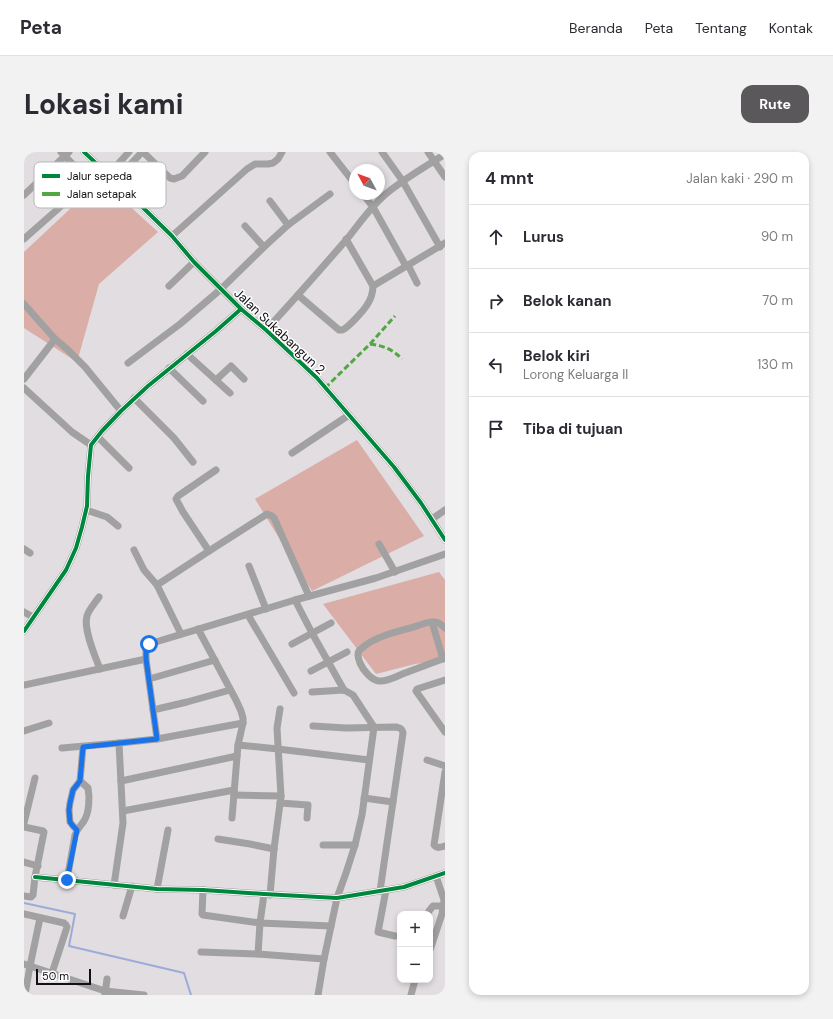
<!DOCTYPE html>
<html lang="id">
<meta charset="utf-8">
<style>
:root{--surface:#fff;--page:#f2f2f3;--text:#2b2b33;--muted:#7c7c81;--line:#e1e1e2;--accent:#5a585a}
body{margin:0;font-family:"DM Sans",sans-serif;background:var(--page);color:var(--text)}
.controls{position:absolute;right:12px;bottom:12px;display:grid;overflow:hidden;border-radius:8px;box-shadow:0 2px 6px #0003}
.controls button{width:36px;height:36px;display:grid;place-items:center;padding:0;border:0;border-bottom:1px solid var(--line);background:var(--surface);color:var(--text);font:20px sans-serif}
.compass{position:absolute;left:325px;top:12px;width:36px;height:36px;border-radius:50%;background:var(--surface);box-shadow:0 2px 6px #0003;rotate:311deg}
.scale{position:absolute;left:12px;bottom:10px;width:55px;box-sizing:border-box;padding-left:4px;border:2px solid #121012;border-top:0;font-size:11px;line-height:14px;white-space:nowrap;color:#121012;-webkit-text-stroke:3px #fff;paint-order:stroke}
.stop{position:absolute;width:12px;height:12px;margin:-9px;border:3px solid #1a73e8;border-radius:50%;background:#fff}
.stop.end{background:#1a73e8;border-color:#fff;box-shadow:0 1px 4px #0008}
.list{margin:0;padding:0;list-style:none}
h2{display:flex;justify-content:space-between;align-items:center;height:52px;margin:0;padding:0 16px;font-size:17px}
h2 small{font-size:13px;font-weight:400;color:var(--muted)}
.list li{display:grid;grid-template-columns:26px 1fr auto;gap:12px;align-items:center;box-sizing:border-box;height:64px;padding:0 16px;border-top:1px solid var(--line)}
.list b{display:block;font-size:15px;white-space:nowrap}
.list p{margin:0;font-size:13px;white-space:nowrap;color:var(--muted)}
.list em{font-size:13px;font-style:normal;color:var(--muted)}
.icon{flex:none;width:22px;height:22px;fill:none;stroke:currentColor;stroke-width:2;stroke-linecap:round;stroke-linejoin:round}
.map{position:relative;flex:none;width:421px;height:843px;overflow:hidden;border-radius:12px}
header{display:flex;align-items:center;gap:24px;box-sizing:border-box;height:56px;padding:0 20px;background:var(--surface);border-bottom:1px solid var(--line)}
header strong{font-size:19px}
nav{display:flex;gap:22px;margin-inline-start:auto;font-size:14px}
.intro{display:flex;align-items:center;justify-content:space-between;box-sizing:border-box;height:96px;padding:0 24px}
h1{margin:0;font-size:28px}
.button{padding:10px 18px;border-radius:12px;background:var(--accent);color:#fff;font-size:14px;font-weight:700}
main{display:flex;gap:24px;padding:0 24px}
aside{flex:1;background:var(--surface);border-radius:12px;box-shadow:0 2px 6px #0003}
.map>svg:first-child{display:block}
</style>
<header>
<strong>Peta</strong>
<nav><a>Beranda</a><a>Peta</a><a>Tentang</a><a>Kontak</a></nav>
</header>
<div class="intro"><h1>Lokasi kami</h1><a class="button">Rute</a></div>
<main>
<div class="map">
<svg width="421" height="843" viewBox="0 0 421 843">
<rect width="100%" height="100%" fill="#e1dde0"/>
<!-- forest -->
<g fill="#daada6">
<polygon points="77,28 134,80 75,132 53,210 0,176 0,100"/>
<polygon points="333,288 400,384 288,439 231,347"/>
<polygon points="415,420 421,428 421,508 391,512 352,522 299,452"/>
</g>
<g fill="none" stroke-linecap="round" stroke-linejoin="round">
<!-- stream -->
<polyline stroke="#9cabd9" stroke-width="2" points="0,751 51,762 45,794 160,821 167,843"/>
<!-- minor -->
<g stroke="#a2a1a1" stroke-width="7">
<polyline points="60,0 104,41 148,84 170,110 217,157 242,178 293,226 370,315 397,351 421,388"/>
<polyline points="119,0 146,26 150,27 158,24 181,0"/>
<polyline points="306,0 331,32"/>
<polyline points="358,0 378,28 416,95"/>
<polyline points="404,0 421,25"/>
<polyline points="84,23 105,0"/>
<polyline points="91,29 118,0"/>
<polyline points="339,42 349,55 382,114"/>
<polyline points="0,43 45,0"/>
<polyline points="246,49 264,73"/>
<polyline points="221,74 240,95"/>
<polyline points="148,84 223,17 231,12 244,12 249,11 254,7 258,0"/>
<path d="M0,87l61,-54c2,-3 2,-4 1,-7l-25,-26"/>
<polyline points="322,87 349,134"/>
<polyline points="384,113 393,131"/>
<polyline points="145,134 170,110"/>
<path d="M274,143l41,35c1,0 2,0 3,0 5,-1 22,-20 25,-25 4,-6 6,-12 6,-19l72,-43"/>
<polyline points="0,152 31,187 43,197 61,215 97,259"/>
<path d="M242,178c28,-30 54,-60 81,-91 13,-16 24,-33 40,-46 18,-15 38,-26 58,-39"/>
<polyline points="163,202 206,241"/>
<polyline points="104,211 156,172 197,137 240,95 264,73 306,42"/>
<polyline points="145,216 179,249"/>
<polyline points="0,227 31,187"/>
<polyline points="192,228 207,214 220,227"/>
<polyline points="0,236 48,280 67,293"/>
<polyline points="110,246 150,286 169,310"/>
<polyline points="74,285 105,316"/>
<polyline points="268,301 325,263"/>
<polyline points="62,358 83,365 94,374"/>
<polyline points="408,367 421,358"/>
<polyline points="355,392 371,420"/>
<polyline points="0,397 6,401"/>
<polyline points="110,398 120,418 133,433 157,482"/>
<polyline points="185,399 159,360 152,347 154,344 192,318"/>
<polyline points="225,414 242,457"/>
<polyline points="133,433 185,399 243,362 248,364 250,366 285,444"/>
<path d="M75,445c-4,6 -10,12 -12,19 -4,13 8,40 13,53"/>
<polyline points="271,448 288,481 320,538"/>
<polyline points="0,460 9,465"/>
<polyline points="224,463 270,541"/>
<polyline points="408,470 419,507"/>
<path d="M421,476c-3,-3 -6,-6 -10,-6 -7,-1 -15,3 -21,5 -16,4 -41,10 -53,22 -5,3 -3,9 -1,14 3,7 11,17 19,18 8,1 18,-5 26,-8 13,-5 27,-10 40,-15"/>
<polyline points="174,477 212,548 217,559 219,566 219,571 214,593 208,666"/>
<polyline points="0,479 42,418 52,396 58,375 63,354 64,324 67,293 78,279 97,259 124,234 192,179 217,157"/>
<polyline points="268,492 307,471"/>
<polyline points="122,507 122,494 125,492 271,448 352,426 421,402"/>
<polyline points="287,519 323,500"/>
<polyline points="125,527 191,508"/>
<polyline points="421,528 393,537 392,539 421,580"/>
<polyline points="0,533 122,507 133,587 95,591 99,671 90,733"/>
<polyline points="288,540 320,538 329,543 350,575 338,663 331,693 322,721 313,746 300,807 294,843"/>
<polyline points="256,557 253,576 257,644"/>
<polyline points="129,558 163,550 206,538"/>
<path d="M289,574l33,2 50,-1c5,1 6,2 7,6l-23,158"/>
<polyline points="0,579 25,571"/>
<polyline points="133,587 219,571"/>
<polyline points="214,593 254,597 345,608"/>
<polyline points="38,596 95,591"/>
<polyline points="403,608 421,614"/>
<path d="M421,620l-11,73c3,4 7,2 11,1"/>
<polyline points="97,629 213,604"/>
<polyline points="210,643 257,644 250,697 246,743"/>
<polyline points="340,646 369,650"/>
<polyline points="256,651 284,653 283,666"/>
<polyline points="99,659 210,638"/>
<polyline points="0,671 11,626"/>
<polyline points="0,675 19,679 20,680 11,725 9,743 7,745 0,744"/>
<polyline points="53,678 49,674 46,670 45,658 46,651 49,638 56,629 59,595"/>
<polyline points="194,687 226,692 250,697"/>
<polyline points="299,693 331,693"/>
<polyline points="0,710 14,714"/>
<polyline points="11,725 133,737 179,738 240,742 313,746 380,735 421,721"/>
<path d="M43,728l8,-45c3,-8 5,-8 9,-14 5,-8 6,-23 4,-33l-8,-7"/>
<polyline points="133,737 144,678"/>
<polyline points="179,738 178,762 179,763 236,771 307,774"/>
<polyline points="362,738 354,780 371,784"/>
<polyline points="0,762 40,771 42,773 43,775 28,821"/>
<polyline points="404,762 405,759 409,754 419,754"/>
<polyline points="99,764 108,734"/>
<polyline points="16,766 6,814 81,839 120,843"/>
<polyline points="406,798 418,762 420,748 412,724"/>
<polyline points="177,800 234,802 300,807"/>
<polyline points="234,802 236,771 240,742"/>
<polyline points="0,812 6,814 1,843"/>
<polyline points="81,843 83,827"/>
<polyline points="387,843 391,828"/>
</g>
<!-- quiet -->
<g stroke="#51a842" stroke-width="3" stroke-dasharray="6 3" stroke-linecap="butt">
<path d="M346,192c14,2 22,5 32,15"/>
<polyline points="301,236 346,192 371,164"/>
</g>
<!-- cycleway casing -->
<g stroke="#fff" stroke-width="6">
<g id="cycleway">
<polyline points="60,0 104,41 148,84 170,110 217,157 242,178 293,226 370,315 397,351 421,388"/>
<polyline points="0,479 42,418 52,396 58,375 63,354 64,324 67,293 78,279 97,259 124,234 192,179 217,157"/>
<polyline points="11,725 133,737 179,738 240,742 313,746 380,735 421,721"/>
</g>
</g>
<!-- cycleway -->
<use href="#cycleway" stroke="#00873e" stroke-width="4"/>
</g>
<g fill="none" stroke-linecap="round" stroke-linejoin="round">
<!-- route -->
<polyline stroke="#1a73e8" stroke-width="5" points="43,728 53,678 49,674 46,670 45,658 46,651 49,638 56,629 59,595 133,587 122,507 122,494 125,492"/>
</g>
<g text-anchor="middle" stroke-width="3" stroke-linejoin="round" paint-order="stroke">
<!-- street labels -->
<g font-size="13" fill="#121012" stroke="#fff">
<text transform="translate(256 179) rotate(43)" y="5">Jalan Sukabangun 2</text>
</g>
</g>
<!-- legend -->
<rect x="10" y="10" width="132" height="46" rx="6" fill="#fff" stroke="#b8b7b8" stroke-width="1"/>
<rect x="18" y="22" width="18" height="4" fill="#00873e"/>
<rect x="18" y="40" width="18" height="4" fill="#51a842"/>
<g font-size="11" fill="#121012">
<text x="43" y="28">Jalur sepeda</text>
<text x="43" y="46">Jalan setapak</text>
</g>
</svg>
<div class="controls">
<button>+</button>
<button>−</button>
</div>
<svg class="compass" viewBox="-18 -18 36 36"><path d="M0-13l5 13h-10z" fill="#e53935"/><path d="M0 13l5-13h-10z" fill="#7c7c81"/></svg>
<div class="scale">50 m</div>
<div class="stop" style="left:125px;top:492px"></div>
<div class="stop end" style="left:43px;top:728px"></div>
</div>
<aside>
<h2>4 mnt<small>Jalan kaki · 290 m</small></h2>
<ul class="list">
<li><svg class="icon" aria-label="ahead" viewBox="0 0 24 24"><path d="M12 20V5M6 11l6-6 6 6"/></svg><div><b>Lurus</b></div><em>90 m</em></li>
<li><svg class="icon" aria-label="right" viewBox="0 0 24 24"><path d="M7 20v-9h11M14 6l5 5-5 5"/></svg><div><b>Belok kanan</b></div><em>70 m</em></li>
<li><svg class="icon" aria-label="left" viewBox="0 0 24 24"><path d="M17 20v-9H6M10 6l-5 5 5 5"/></svg><div><b>Belok kiri</b><p>Lorong Keluarga II</p></div><em>130 m</em></li>
<li><svg class="icon" aria-label="arrive" viewBox="0 0 24 24"><path d="M6 21V4h12l-3 4 3 4H6"/></svg><div><b>Tiba di tujuan</b></div></li>
</ul>
</aside>
</main>
